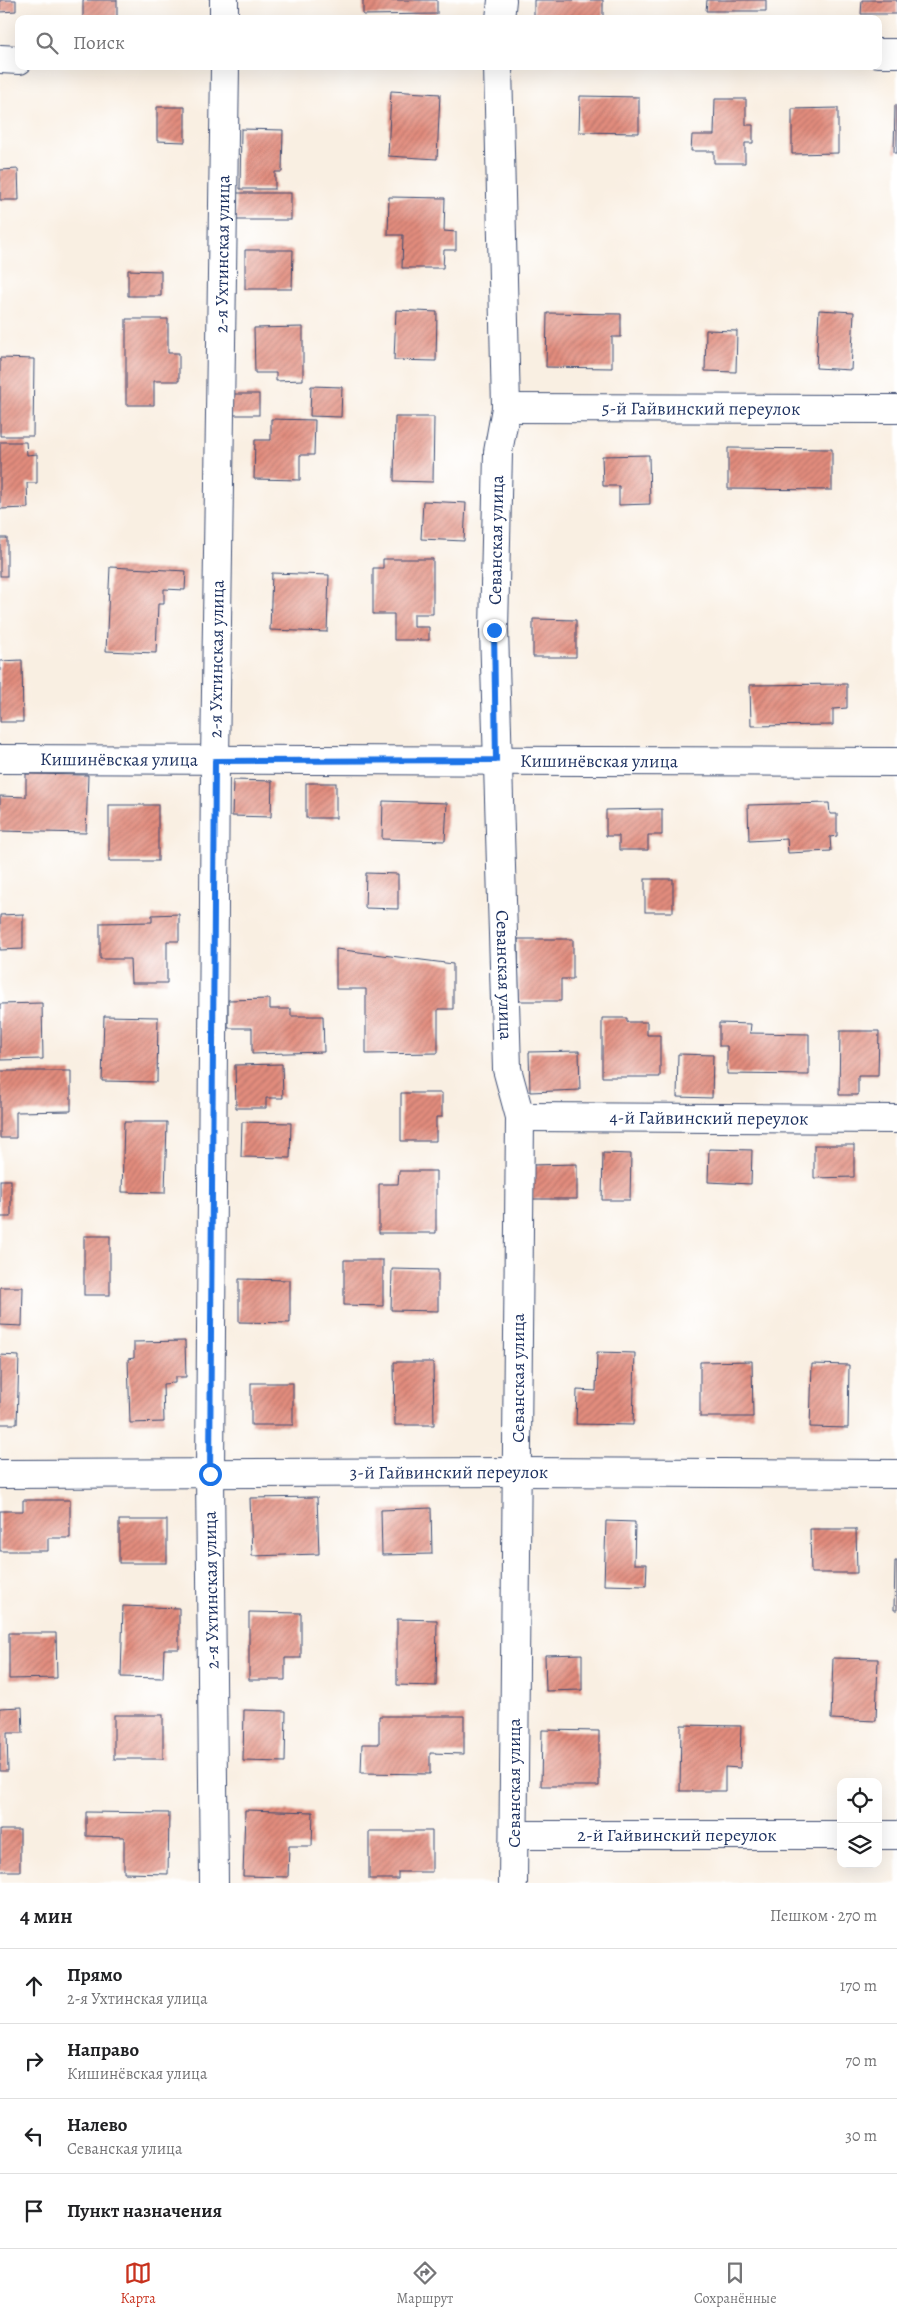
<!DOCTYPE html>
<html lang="ru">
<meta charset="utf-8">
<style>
:root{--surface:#fff;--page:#f2f2f2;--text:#202124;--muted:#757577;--line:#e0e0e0;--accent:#c8321e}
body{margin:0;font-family:Alegreya,serif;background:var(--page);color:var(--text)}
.controls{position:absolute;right:15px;bottom:15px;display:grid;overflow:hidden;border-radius:10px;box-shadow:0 5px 20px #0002}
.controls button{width:45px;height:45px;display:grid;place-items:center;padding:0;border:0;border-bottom:1px solid var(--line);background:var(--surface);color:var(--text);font:25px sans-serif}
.stop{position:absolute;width:15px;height:15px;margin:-11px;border:4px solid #1a73e8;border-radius:50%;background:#fff}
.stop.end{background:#1a73e8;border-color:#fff;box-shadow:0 1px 5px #0008}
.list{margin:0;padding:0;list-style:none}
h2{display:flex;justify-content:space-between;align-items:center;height:65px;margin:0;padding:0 20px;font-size:21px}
h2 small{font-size:16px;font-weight:400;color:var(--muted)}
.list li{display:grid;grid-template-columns:32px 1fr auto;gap:15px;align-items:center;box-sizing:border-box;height:75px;padding:0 20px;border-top:1px solid var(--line)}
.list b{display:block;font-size:19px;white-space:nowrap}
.list p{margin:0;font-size:16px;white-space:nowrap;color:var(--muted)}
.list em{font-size:16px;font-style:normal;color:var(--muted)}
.icon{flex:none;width:28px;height:28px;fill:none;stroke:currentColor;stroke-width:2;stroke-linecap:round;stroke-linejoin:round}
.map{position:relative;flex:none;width:897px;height:1883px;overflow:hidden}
.search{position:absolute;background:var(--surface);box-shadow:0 5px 20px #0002;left:15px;right:15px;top:15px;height:55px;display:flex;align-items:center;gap:12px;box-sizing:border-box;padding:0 18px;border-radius:10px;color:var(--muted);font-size:19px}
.sheet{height:365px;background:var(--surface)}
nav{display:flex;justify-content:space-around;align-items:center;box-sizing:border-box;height:70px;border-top:1px solid var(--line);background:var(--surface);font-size:14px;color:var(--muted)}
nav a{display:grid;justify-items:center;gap:2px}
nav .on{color:var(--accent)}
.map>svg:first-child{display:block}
</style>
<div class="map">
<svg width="897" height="1883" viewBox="0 0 897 1883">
<defs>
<pattern id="building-hatch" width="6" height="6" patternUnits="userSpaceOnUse" patternTransform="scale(1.25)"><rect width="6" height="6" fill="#e28c7d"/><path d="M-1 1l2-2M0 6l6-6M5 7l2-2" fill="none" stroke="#b6736a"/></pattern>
</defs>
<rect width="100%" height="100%" fill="#fff"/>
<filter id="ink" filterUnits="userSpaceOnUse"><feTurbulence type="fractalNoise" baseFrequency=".02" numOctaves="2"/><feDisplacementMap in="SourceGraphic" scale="10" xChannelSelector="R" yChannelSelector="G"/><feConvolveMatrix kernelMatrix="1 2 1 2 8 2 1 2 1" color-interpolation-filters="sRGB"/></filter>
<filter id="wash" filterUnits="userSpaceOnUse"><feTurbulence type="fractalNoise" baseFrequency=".0096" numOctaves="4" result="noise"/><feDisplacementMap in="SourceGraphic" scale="20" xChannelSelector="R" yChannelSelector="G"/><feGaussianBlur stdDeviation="1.12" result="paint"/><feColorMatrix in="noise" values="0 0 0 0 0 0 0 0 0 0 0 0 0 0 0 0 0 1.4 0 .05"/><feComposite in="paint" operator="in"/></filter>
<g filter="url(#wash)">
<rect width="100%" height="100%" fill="#f9efe2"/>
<g id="blocks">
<!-- building -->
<g fill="url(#building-hatch)">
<polygon points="0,0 16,0 16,11 0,12"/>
<rect x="83" y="0" width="34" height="19"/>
<polygon points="363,0 437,0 437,14 363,15"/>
<rect x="534" y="0" width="69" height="19"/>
<polygon points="707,0 766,0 766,11 706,11"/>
<polygon points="862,0 897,0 897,14 861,14"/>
<polygon points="391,91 440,94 437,159 388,156"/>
<polygon points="580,96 639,97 639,133 579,132"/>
<polygon points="715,99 746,99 746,125 753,125 753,143 745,143 745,163 714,163 714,151 691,151 692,135 714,135"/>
<polygon points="895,105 897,105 897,153 894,153"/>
<polygon points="157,107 185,107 185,142 157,141"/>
<polygon points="838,108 838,153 792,154 792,109"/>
<polygon points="241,129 283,130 282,172 275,172 275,189 240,189"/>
<polygon points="18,169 19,200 0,200 0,170"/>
<rect x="236" y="193" width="55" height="27"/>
<polygon points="389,197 445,198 444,231 456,232 456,250 444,250 443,268 402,268 403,235 388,235"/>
<polygon points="245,250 293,250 292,289 245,289"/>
<polygon points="128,270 161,271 161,296 128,296"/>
<polygon points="396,310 437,312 436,361 394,360"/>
<polygon points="819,310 854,312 851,370 816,368"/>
<polygon points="547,313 621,314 621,337 612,337 612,368 546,367"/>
<polygon points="126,319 168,319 168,353 179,353 179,381 154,381 154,405 126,405"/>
<polygon points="303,327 303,380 276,381 276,373 255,373 254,328"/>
<polygon points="706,330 737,331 736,372 705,371"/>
<polygon points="0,358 34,359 33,436 0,436"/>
<polygon points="311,386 342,387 341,417 310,416"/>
<rect x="230" y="394" width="29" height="21"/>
<polygon points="395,417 434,417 433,482 394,481"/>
<polygon points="271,419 315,420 314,455 300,455 300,480 254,479 255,440 271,440"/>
<polygon points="0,442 26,442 27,455 37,454 37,483 27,483 28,508 0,509"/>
<polygon points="728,448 832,449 832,490 728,489"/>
<polygon points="649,455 650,504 619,505 619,486 603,486 602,456"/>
<polygon points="423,501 466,503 464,541 421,539"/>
<rect x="0" y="538" width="7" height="38"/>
<polygon points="383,559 433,559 433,614 414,614 414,627 429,627 429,640 394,640 394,614 373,614 373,568 383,568"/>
<polygon points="110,567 186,571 185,590 164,589 164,604 158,604 156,653 106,651"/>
<polygon points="272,573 329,575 327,632 270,630"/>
<polygon points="533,619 576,620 576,657 533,657"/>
<polygon points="22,660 23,722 0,722 0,661"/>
<polygon points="847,684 847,708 833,709 833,725 751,726 750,685"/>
<polygon points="26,774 88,775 86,833 0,831 0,796 26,797"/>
<polygon points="233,780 272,781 271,817 232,816"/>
<rect x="306" y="783" width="30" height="35"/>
<polygon points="383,801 447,803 445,841 382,839"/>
<polygon points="829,803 830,814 837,814 837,836 830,837 831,851 788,853 787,839 749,841 748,805"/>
<rect x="109" y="805" width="49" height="56"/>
<polygon points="662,809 662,835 648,835 648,850 619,850 619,836 606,836 606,810"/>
<polygon points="366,873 398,874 398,909 365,908"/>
<rect x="645" y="879" width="28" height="33"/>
<polygon points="23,914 23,949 0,950 0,915"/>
<polygon points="179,914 179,941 167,941 167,983 131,983 130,959 100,959 100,923 152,922 152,915"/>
<polygon points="518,939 573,939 573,979 561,979 561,1001 519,1001"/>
<polygon points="336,949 453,964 453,1009 438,1009 438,1053 366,1054 366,989 336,989"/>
<polygon points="270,999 270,1009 291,1009 291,1016 323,1016 324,1052 252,1054 252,1028 228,1028 228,1000"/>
<polygon points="42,1003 43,1059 0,1060 0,1004"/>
<polygon points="104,1016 158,1017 157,1082 102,1081"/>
<polygon points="602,1018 627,1018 627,1022 647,1022 647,1035 660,1035 660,1077 602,1077"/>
<polygon points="719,1023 751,1024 750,1033 809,1034 809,1075 727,1074 727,1046 719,1046"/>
<polygon points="840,1031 879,1031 878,1076 858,1076 858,1095 839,1095"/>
<polygon points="579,1051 580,1090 530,1092 529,1052"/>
<polygon points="678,1054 713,1055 712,1098 677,1097"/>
<polygon points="282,1064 283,1098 266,1098 266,1108 236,1108 235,1065"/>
<polygon points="0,1071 71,1071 71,1111 16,1112 16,1138 0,1138"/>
<polygon points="401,1093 442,1093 442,1117 436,1117 436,1141 401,1141"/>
<polygon points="124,1122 167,1122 165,1193 122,1192"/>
<polygon points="242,1122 291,1123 290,1158 241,1157"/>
<polygon points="814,1145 854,1145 854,1177 814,1178"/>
<polygon points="709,1149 752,1150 751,1184 708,1182"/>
<polygon points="603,1153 631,1154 630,1200 602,1200"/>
<polygon points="577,1164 577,1199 532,1199 532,1165"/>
<polygon points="399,1171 436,1171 436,1233 379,1233 379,1184 398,1184"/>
<rect x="0" y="1180" width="11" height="37"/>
<rect x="84" y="1236" width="26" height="59"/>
<polygon points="344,1260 383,1260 383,1306 344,1305"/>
<polygon points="392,1269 438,1270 438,1311 391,1310"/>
<polygon points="239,1279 290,1280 290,1323 239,1322"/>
<polygon points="0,1287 23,1287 22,1326 0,1325"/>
<polygon points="185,1341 186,1377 175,1377 175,1383 163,1384 164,1422 130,1423 128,1359 134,1358 134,1342"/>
<polygon points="597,1352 635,1353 633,1425 576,1424 577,1390 596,1391"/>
<polygon points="0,1355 19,1356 17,1424 0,1424"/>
<polygon points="752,1361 753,1417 700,1417 700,1362"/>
<polygon points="394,1362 433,1362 434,1425 395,1425"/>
<polygon points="812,1364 849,1365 848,1428 810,1427"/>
<rect x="251" y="1383" width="42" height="42"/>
<polygon points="317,1497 319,1554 252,1556 250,1498"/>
<polygon points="23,1500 70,1500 70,1538 48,1538 48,1551 0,1551 0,1511 23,1511"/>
<polygon points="431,1508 432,1554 382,1555 381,1510"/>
<rect x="119" y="1520" width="48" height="43"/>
<polygon points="606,1521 635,1522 634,1564 647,1564 646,1586 604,1585"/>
<polygon points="810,1529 856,1529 857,1573 811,1573"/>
<polygon points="895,1561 897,1561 897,1610 894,1610"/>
<polygon points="123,1606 179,1608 179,1649 164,1649 163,1678 121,1677"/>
<polygon points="249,1612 301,1613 301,1658 285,1658 285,1680 249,1680"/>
<polygon points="397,1619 437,1620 436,1686 397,1685"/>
<polygon points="9,1633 56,1633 57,1678 9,1679"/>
<polygon points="582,1654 582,1690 546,1691 545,1655"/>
<polygon points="833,1658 878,1659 876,1721 831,1719"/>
<polygon points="22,1707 23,1733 7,1733 8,1771 0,1771 0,1708"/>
<polygon points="244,1710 286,1711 285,1762 243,1761"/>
<rect x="114" y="1715" width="49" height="44"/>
<polygon points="379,1716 464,1716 464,1754 430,1753 430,1774 361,1773 362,1744 379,1744"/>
<polygon points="681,1725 741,1726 740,1768 725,1767 725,1791 680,1791"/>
<polygon points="542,1730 599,1731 599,1786 541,1786"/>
<polygon points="245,1810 313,1812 312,1846 289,1846 288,1877 243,1876"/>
<polygon points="86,1812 169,1813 168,1874 124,1873 124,1837 86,1836"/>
<rect x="0" y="1830" width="20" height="41"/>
<polygon points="369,1831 432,1831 432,1872 398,1872 398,1879 369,1879"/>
</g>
</g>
</g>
<g filter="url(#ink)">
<use href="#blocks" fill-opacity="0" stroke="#3c4c72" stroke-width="1"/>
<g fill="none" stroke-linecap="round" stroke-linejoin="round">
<!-- minor casing -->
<g stroke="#3c4c72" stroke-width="30">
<g id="minor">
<polyline points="224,0 224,19"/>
<polyline points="500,19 502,0"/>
<polyline points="878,53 897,53"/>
<polyline points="0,59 19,60"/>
<path id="s1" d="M498,66l8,342 -8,44 -4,178 13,439 13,48 -7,766"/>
<path id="s2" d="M506,408l391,1"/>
<path id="s3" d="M0,759l897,3"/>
<path id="s4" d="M520,1117l377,2"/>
<path id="s5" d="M0,1474l517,-2 380,2"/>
<path id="s6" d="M515,1835h326"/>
<polyline points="878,1835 897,1835"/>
<path id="s7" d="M214,1883l-4,-409 5,-713 10,-695"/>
</g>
</g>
<!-- minor -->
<use href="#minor" stroke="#fff" stroke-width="28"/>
</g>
</g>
<g fill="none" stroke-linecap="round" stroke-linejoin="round" filter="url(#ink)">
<!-- route -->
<polyline stroke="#1a73e8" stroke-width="6" points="210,1474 215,761 496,760 494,630"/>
</g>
<g text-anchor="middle" stroke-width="4.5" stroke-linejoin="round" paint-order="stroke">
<!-- street labels -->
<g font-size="18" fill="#1b2f5e" stroke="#fff">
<text dy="6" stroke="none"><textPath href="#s7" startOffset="1629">2-я Ухтинская улица</textPath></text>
<text dy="6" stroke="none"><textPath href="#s2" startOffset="195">5-й Гайвинский переулок</textPath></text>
<text transform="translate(496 540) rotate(-89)" y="6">Севанская улица</text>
<text dy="6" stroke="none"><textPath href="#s7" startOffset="1224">2-я Ухтинская улица</textPath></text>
<text dy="6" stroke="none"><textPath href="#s3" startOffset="599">Кишинёвская улица</textPath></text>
<text dy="6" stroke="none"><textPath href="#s3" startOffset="119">Кишинёвская улица</textPath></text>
<text dy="6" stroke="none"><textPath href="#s1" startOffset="910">Севанская улица</textPath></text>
<text dy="6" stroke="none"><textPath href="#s4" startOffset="189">4-й Гайвинский переулок</textPath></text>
<text transform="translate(518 1378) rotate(-90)" y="6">Севанская улица</text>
<text dy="6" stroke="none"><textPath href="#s5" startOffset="449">3-й Гайвинский переулок</textPath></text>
<text transform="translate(211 1590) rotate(-91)" y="6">2-я Ухтинская улица</text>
<text transform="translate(514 1783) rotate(-90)" y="6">Севанская улица</text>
<text dy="6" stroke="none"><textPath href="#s6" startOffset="162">2-й Гайвинский переулок</textPath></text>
</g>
</g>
</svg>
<div class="controls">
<button><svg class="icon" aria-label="locate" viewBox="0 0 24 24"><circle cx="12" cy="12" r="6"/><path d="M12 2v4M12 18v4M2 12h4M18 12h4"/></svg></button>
<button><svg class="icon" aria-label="layers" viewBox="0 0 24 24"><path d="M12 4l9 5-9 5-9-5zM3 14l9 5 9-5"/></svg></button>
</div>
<div class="stop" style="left:210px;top:1474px"></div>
<div class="stop end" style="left:494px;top:630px"></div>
<div class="search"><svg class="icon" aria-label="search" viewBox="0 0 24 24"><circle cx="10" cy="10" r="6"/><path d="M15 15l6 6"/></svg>Поиск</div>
</div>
<section class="sheet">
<h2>4 мин<small>Пешком · 270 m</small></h2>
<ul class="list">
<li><svg class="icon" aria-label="ahead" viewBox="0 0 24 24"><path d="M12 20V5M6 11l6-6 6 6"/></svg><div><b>Прямо</b><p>2-я Ухтинская улица</p></div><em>170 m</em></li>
<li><svg class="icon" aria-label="right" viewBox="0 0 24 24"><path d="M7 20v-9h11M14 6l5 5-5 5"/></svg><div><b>Направо</b><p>Кишинёвская улица</p></div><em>70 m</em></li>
<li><svg class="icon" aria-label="left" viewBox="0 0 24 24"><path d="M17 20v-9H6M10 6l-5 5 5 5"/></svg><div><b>Налево</b><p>Севанская улица</p></div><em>30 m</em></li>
<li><svg class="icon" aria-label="arrive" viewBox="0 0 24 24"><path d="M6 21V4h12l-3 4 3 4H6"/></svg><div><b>Пункт назначения</b></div></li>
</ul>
</section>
<nav>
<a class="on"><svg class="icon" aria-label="map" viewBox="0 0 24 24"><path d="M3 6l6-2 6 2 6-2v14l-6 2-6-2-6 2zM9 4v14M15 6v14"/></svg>Карта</a>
<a><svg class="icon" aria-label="directions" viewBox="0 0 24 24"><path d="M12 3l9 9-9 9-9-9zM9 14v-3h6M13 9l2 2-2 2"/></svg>Маршрут</a>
<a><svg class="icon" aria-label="saved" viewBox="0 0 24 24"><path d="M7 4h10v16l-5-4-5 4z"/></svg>Сохранённые</a>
</nav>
